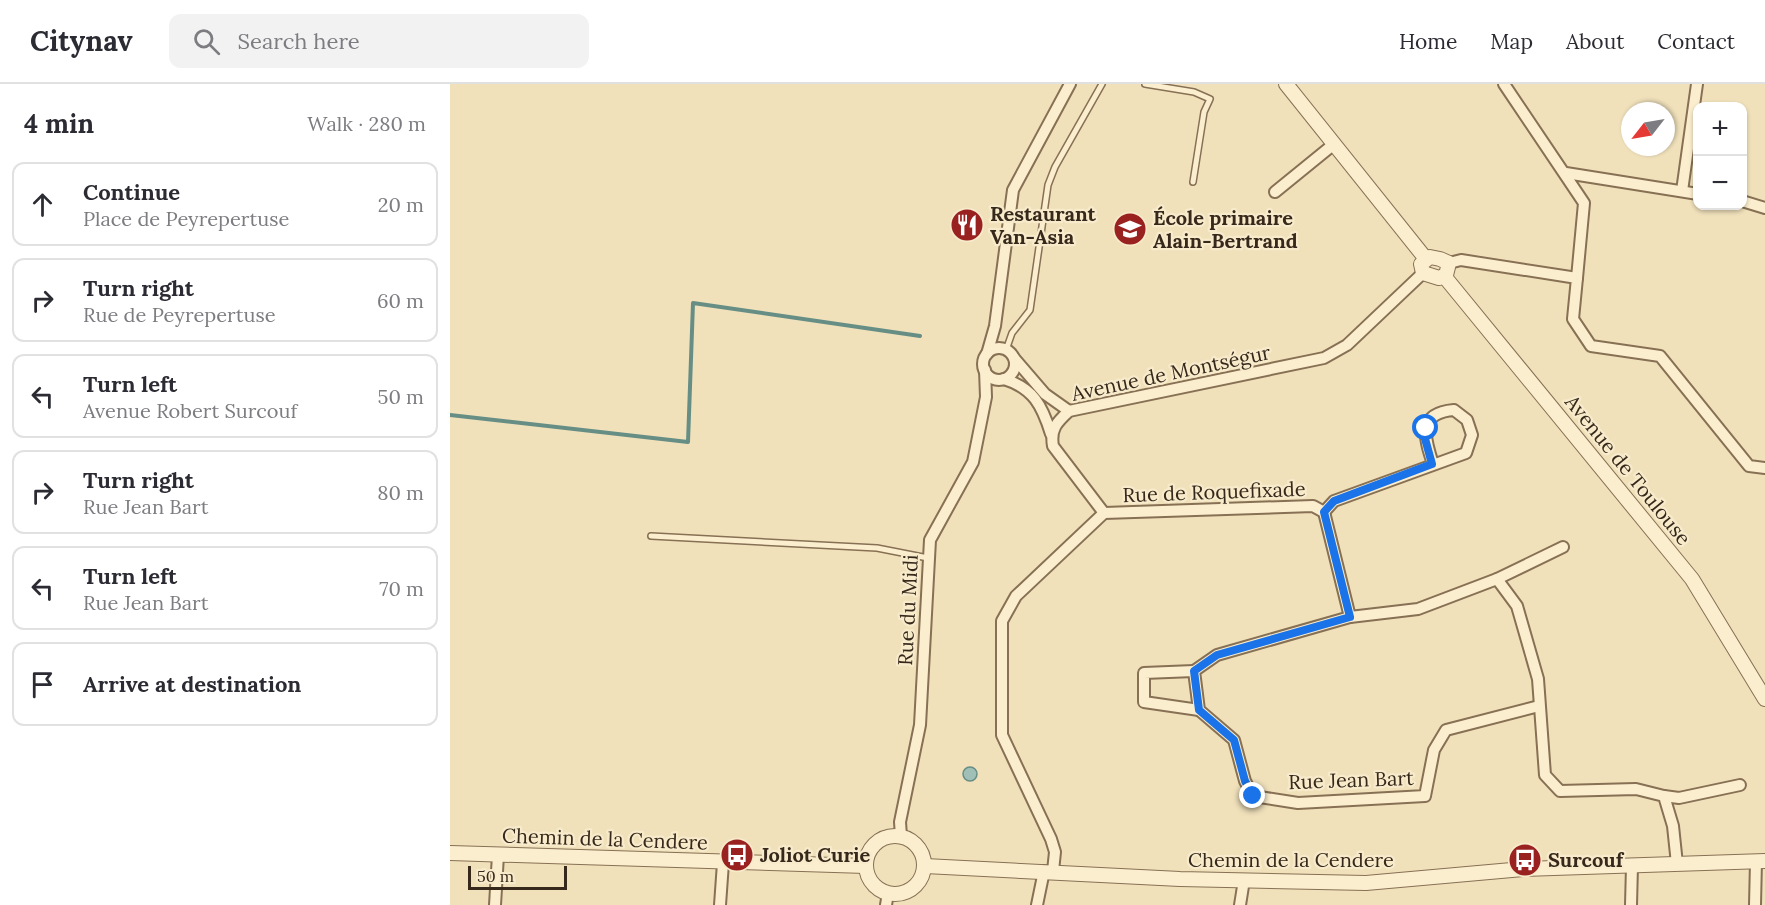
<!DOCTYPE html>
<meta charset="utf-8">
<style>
:root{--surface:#fff;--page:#f2f2f3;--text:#2b2b33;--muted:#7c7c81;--line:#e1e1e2}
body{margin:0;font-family:Lora,serif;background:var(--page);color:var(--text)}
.controls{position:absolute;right:18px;top:18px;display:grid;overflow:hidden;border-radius:12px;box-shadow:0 2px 4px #0004}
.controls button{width:54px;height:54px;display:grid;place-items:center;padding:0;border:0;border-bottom:2px solid var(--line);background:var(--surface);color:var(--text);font:30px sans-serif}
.compass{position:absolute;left:1171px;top:18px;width:54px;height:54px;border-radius:50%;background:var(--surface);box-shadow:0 2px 4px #0004;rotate:239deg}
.scale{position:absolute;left:18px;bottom:15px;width:99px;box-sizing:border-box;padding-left:6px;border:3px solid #36281a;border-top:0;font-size:16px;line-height:21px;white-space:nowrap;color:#36281a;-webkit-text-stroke:4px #f7ebcb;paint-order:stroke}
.stop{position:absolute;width:18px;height:18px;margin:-14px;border:4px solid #1a73e8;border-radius:50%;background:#fff}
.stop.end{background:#1a73e8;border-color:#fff;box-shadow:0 2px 6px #0008}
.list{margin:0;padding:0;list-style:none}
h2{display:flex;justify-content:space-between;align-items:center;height:78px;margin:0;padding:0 24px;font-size:26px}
h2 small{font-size:20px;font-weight:400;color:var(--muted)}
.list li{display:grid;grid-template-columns:39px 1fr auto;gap:18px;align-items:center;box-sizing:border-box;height:84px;margin:0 12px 12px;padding:0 12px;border:2px solid var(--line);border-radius:12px}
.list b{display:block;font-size:22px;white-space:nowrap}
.list p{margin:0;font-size:20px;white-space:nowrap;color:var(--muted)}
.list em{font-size:20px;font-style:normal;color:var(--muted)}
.icon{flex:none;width:33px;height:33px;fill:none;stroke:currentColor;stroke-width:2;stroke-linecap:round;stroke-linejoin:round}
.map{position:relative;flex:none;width:1315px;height:821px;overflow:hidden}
header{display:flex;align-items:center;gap:36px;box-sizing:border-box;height:84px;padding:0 30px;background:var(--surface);border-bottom:2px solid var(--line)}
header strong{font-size:28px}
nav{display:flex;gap:33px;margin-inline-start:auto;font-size:21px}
.search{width:420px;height:54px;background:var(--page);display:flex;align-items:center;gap:15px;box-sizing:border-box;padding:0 21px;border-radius:12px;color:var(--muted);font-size:22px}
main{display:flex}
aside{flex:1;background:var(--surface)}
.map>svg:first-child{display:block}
</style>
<header>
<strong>Citynav</strong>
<div class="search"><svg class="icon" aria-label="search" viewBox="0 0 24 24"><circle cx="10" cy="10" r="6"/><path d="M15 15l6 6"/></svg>Search here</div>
<nav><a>Home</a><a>Map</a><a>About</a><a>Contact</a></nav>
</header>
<main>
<aside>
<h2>4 min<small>Walk · 280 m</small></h2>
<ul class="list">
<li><svg class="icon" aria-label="ahead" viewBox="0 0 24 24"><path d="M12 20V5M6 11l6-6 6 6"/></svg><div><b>Continue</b><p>Place de Peyrepertuse</p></div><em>20 m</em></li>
<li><svg class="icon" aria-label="right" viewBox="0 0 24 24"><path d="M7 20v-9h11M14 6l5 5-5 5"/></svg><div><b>Turn right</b><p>Rue de Peyrepertuse</p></div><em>60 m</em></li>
<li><svg class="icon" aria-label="left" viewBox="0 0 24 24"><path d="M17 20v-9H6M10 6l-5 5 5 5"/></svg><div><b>Turn left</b><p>Avenue Robert Surcouf</p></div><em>50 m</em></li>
<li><svg class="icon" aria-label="right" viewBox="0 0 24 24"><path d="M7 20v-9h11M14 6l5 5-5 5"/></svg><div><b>Turn right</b><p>Rue Jean Bart</p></div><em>80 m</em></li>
<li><svg class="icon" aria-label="left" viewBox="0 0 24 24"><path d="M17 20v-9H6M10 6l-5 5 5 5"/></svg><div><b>Turn left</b><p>Rue Jean Bart</p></div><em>70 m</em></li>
<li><svg class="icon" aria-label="arrive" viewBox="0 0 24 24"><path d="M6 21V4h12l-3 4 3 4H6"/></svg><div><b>Arrive at destination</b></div></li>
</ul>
</aside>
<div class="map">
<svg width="1315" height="821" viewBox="0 0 1315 821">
<rect width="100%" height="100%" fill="#f0e1bb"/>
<!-- water -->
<circle fill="#a0c0b7" stroke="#678e85" stroke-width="1.5" cx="520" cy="690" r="7"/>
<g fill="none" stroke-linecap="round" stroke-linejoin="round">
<!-- stream -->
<polyline stroke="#678e85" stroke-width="4" points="0,331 238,358 243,219 470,252"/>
<!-- service casing -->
<g stroke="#877054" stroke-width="8">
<g id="service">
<polyline points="695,0 744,8 760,15 754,28 743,98"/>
<polyline points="556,266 562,249 580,226 598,101 605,83 652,0"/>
<polyline points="201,452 427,464 478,474"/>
</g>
</g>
<!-- minor casing -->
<g stroke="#877054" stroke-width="14">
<g id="minor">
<polyline points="1054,0 1134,119 1127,194"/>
<polyline points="1116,89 1248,110"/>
<polyline points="1232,107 1247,0"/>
<polyline points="825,108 884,60"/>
<polyline points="1292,117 1315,124"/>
<polyline points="999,179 1011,176 1127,194 1123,235 1141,262 1210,272 1299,382 1315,384"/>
<circle cx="549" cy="280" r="16"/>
<polyline points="537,270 545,242 563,106 620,0"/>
<polyline points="564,274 595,310 619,327"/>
<path d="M554,295c29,9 38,26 47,55"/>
<polyline points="874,428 900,533 968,525 1047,495 1067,522 1088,595 1095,691 1110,707 1186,705 1214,712 1223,742 1227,780"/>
<path d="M874,428l10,-11 132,-48 6,-18 -5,-15 -13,-10c-37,3 -30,27 -21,54"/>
<polyline points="654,429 863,422 874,428"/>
<polyline points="1047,495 1113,463"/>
<polyline points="900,533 767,571 744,587 749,626 784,656 795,697 803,712 848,719 975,712 984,666 996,646 1089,622"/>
<polyline points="744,587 694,589 694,618 749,626"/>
<polyline points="1214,712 1229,714 1290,701"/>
<polyline points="451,752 450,738 470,641 480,456 523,378 536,313 535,286"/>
<path d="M603,787l2,-19 -4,-13 -49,-104v-114l14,-25 88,-83 -51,-67c-3,-17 4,-24 16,-35l255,-53 23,-13 76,-72"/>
<polyline points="45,821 48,771"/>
<polyline points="270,821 273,779"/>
<polyline points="436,821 438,809"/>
<polyline points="587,821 594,787"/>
<polyline points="790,821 794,796"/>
<polyline points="1181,821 1182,782"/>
<polyline points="1305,821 1306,777"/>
</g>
</g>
<!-- tertiary casing -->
<g stroke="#877054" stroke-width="16">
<g id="tertiary">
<polyline points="836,0 976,175"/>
<polygon points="980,173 990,175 999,179 996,191 989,194 973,189 971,180"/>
<polyline points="994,192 1242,495 1315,615"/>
<circle cx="445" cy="781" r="29"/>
<polyline points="0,769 416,782"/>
<polyline points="475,782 730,795 916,799 1073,785 1315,777"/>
</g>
</g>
<!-- service -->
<use href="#service" stroke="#fbeece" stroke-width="5"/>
<!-- minor -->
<use href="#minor" stroke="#fbeece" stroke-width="10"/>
<!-- tertiary -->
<use href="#tertiary" stroke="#fbeece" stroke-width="14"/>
</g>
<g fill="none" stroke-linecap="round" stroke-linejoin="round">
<!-- route -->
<polyline stroke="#1a73e8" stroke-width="8" points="803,712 795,697 784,656 749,626 744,587 767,571 900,533 874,428 884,417 982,380 974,351 976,344"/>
</g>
<!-- icons -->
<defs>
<g id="restaurant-disc" transform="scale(1.725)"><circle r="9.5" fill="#992221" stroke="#f7ebcb"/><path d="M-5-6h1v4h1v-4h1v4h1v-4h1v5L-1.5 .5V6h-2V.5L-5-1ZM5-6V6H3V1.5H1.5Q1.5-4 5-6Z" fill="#fff"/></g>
<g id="school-disc" transform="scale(1.725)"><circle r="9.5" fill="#992221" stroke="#f7ebcb"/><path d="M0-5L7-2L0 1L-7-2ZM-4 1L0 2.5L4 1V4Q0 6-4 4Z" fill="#fff"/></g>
<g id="bus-disc" transform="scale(1.725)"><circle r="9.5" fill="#992221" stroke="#f7ebcb"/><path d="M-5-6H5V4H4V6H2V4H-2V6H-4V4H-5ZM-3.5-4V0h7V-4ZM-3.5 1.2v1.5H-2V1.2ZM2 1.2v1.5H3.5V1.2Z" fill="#fff"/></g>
</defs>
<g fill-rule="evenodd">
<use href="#restaurant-disc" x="517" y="141"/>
<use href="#school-disc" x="680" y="145"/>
<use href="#bus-disc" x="287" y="771"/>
<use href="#bus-disc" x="1075" y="776"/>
</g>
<g text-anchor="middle" stroke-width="4.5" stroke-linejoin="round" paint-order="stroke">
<!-- poi labels -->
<g font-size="20" font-weight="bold" fill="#36281a" stroke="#f7ebcb" text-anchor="start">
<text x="540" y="137">Restaurant<tspan x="540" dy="23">Van-Asia</tspan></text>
<text x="703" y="141">École primaire<tspan x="703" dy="23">Alain-Bertrand</tspan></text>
<text x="310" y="778">Joliot Curie</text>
<text x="1098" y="783">Surcouf</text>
</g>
<!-- street labels -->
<g font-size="20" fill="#36281a" stroke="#f7ebcb">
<text transform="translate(721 289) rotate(-12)" y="7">Avenue de Montségur</text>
<text transform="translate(1178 386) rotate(51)" y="7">Avenue de Toulouse</text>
<text transform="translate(764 408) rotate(-2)" y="7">Rue de Roquefixade</text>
<text transform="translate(458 526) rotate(-87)" y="7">Rue du Midi</text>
<text transform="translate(901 696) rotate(-2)" y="7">Rue Jean Bart</text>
<text transform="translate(155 755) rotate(2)" y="7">Chemin de la Cendere</text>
<text x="841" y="783">Chemin de la Cendere</text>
</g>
</g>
</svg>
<div class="controls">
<button>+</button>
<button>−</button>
</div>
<svg class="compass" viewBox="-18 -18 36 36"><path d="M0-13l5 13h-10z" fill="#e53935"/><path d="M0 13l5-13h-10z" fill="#7c7c81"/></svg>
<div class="scale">50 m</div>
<div class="stop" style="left:976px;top:344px"></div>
<div class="stop end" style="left:803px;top:712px"></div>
</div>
</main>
